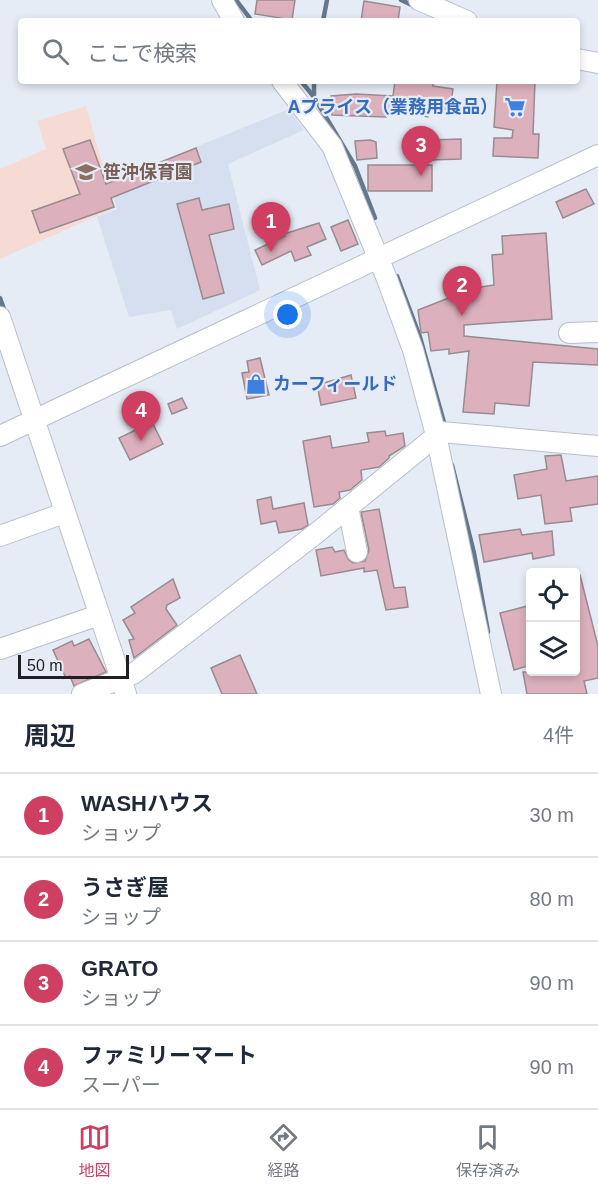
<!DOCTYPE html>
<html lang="ja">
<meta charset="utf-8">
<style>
:root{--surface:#fff;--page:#f6f6f7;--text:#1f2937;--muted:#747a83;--line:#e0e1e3;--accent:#ce3f61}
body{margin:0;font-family:Arial,"Noto Sans JP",sans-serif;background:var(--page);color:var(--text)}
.controls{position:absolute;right:18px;bottom:18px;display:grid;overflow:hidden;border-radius:6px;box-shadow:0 3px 9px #0003}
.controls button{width:54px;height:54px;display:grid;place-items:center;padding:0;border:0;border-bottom:2px solid var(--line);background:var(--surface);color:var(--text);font:30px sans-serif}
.scale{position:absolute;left:18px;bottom:15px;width:111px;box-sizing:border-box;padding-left:6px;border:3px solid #1d1f23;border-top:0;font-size:16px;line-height:21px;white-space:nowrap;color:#1d1f23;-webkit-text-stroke:4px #e6ecf6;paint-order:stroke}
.you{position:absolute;left:288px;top:315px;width:21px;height:21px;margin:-15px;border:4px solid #fff;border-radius:50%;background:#1a73e8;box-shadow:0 0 0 9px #1a73e833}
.badge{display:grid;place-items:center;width:39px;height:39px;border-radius:50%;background:var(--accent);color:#fff;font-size:20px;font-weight:700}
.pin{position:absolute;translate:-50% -50px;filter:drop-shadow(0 2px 3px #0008)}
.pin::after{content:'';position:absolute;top:32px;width:21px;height:18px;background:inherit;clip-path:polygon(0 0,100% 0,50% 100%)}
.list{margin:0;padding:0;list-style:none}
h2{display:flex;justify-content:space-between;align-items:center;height:78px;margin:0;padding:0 24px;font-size:26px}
h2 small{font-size:20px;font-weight:400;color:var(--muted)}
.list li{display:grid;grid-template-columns:39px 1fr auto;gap:18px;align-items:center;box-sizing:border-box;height:84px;padding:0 24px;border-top:2px solid var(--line)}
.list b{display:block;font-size:22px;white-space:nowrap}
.list p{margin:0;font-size:20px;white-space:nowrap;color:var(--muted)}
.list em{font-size:20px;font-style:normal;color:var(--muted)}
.icon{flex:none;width:33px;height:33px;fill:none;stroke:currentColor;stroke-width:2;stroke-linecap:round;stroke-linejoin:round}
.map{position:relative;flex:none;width:598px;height:694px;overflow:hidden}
.search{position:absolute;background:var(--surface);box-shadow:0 3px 9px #0003;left:18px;right:18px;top:18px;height:66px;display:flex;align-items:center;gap:15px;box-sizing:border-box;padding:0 21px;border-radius:6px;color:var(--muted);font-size:22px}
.sheet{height:414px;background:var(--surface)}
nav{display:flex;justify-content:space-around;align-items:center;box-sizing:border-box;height:84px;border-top:2px solid var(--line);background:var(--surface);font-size:16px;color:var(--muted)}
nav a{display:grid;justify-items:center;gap:3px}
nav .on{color:var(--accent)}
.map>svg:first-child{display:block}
</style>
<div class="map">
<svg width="598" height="694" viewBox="0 0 598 694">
<rect width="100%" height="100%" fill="#e6ecf6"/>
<!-- built -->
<polygon fill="#d6dff0" points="289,109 304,130 228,164 260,290 177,329 171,310 129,317 97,217 117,209 109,182"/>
<!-- education -->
<polygon fill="#f5dbd4" points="86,106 115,208 0,259 0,169 46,149 37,121"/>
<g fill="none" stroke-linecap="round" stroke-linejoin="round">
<!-- stream -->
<g stroke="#63778d" stroke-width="4.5">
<polyline points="236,0 252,21"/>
<polyline points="401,0 416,7"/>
<polyline points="323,21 327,0"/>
<polyline points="301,81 314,97"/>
<polyline points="314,81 314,97 355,166 375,218"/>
<polyline points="397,276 420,337 445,426"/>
<polyline points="0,298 5,312"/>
<polyline points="452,465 474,553 488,632"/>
</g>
</g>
<!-- building -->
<g fill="#dcb0bd" stroke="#988b8f" stroke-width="1.5">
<polygon points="257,0 295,0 292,20 255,14"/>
<polygon points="364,1 400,7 398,21 361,21"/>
<polygon points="395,81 433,81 433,86 453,89 450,110 429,107 428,117 386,110 386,117 332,115 331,96 356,94 393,96"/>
<polygon points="497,81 535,81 533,134 539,134 538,158 493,156 494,138 512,138 513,130 494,127"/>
<polygon points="461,139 461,159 430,160 430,140"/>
<polygon points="90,140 106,184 196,148 201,162 111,198 114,207 40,233 32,211 80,194 63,149"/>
<polygon points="370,140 376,142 377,158 357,160 355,141"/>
<rect x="368" y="165" width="64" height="26"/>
<polygon points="586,189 594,204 563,218 556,202"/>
<polygon points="199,198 202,210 229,204 234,229 209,235 224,293 203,299 177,204"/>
<polygon points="348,220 358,244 341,251 331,227"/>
<polygon points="319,223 326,239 307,247 311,255 295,261 291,251 262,265 255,250 285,236 284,234"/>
<polygon points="546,233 552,319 464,325 464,336 598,349 598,365 533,362 529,406 495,403 494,414 463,412 469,351 449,354 449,349 431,351 428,332 421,333 418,310 474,288 494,285 492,255 503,254 502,236"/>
<polygon points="260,358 269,395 247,399 242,373 249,372 247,361"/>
<polygon points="351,375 356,398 321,405 317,385"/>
<polygon points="182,398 187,408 172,414 168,404"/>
<polygon points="152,422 163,444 130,460 119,438"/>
<polygon points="385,431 386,436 403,433 405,446 389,456 389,458 379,467 361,470 362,480 350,490 339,492 340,498 333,504 314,507 303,441 330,436 332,448 369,442 367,433"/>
<polygon points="561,455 566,481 598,476 598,504 570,508 572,521 545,524 541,495 518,499 514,475 547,469 545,456"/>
<polygon points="271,497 273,509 304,503 308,525 302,529 279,533 276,521 261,524 257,500"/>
<polygon points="379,509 394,588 405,587 408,607 386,610 377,570 364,572 364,568 321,576 316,550 332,547 335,552 344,550 348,559 353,563 365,561 369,550 361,512"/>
<polygon points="520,529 522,535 552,531 554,555 533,559 532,553 484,562 479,535"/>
<polygon points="580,575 598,646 598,678 584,681 587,694 527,694 523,672 576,672 576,576"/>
<polygon points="173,579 180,598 167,605 166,609 177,625 134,658 129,640 134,639 123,620 135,613 131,607"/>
<polygon points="531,605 531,665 514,670 500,613"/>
<polygon points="89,639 106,672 74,686 70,676 66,678 53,650 72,641 74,646"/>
<polygon points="240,655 257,694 222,694 211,668"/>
</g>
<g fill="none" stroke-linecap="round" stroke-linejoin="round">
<!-- minor casing -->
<g stroke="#babfca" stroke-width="22">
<g id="minor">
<polyline points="222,0 234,21"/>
<polyline points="419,0 467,21"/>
<polyline points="577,59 598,63"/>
<polyline points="282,81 332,146 387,279 413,350 436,435 491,694"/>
<polyline points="0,317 126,694"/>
<polyline points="569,333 598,332"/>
<polyline points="0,436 598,155"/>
<polyline points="348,507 357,552"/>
<polyline points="0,536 64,513"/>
<polyline points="0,649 99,615"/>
<polyline points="82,694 133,674 314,535 441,432 598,446"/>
</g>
</g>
<!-- minor -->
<use href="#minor" stroke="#fff" stroke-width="20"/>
</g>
<!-- icons -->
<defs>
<g id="supermarket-bare" transform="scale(1.62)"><path d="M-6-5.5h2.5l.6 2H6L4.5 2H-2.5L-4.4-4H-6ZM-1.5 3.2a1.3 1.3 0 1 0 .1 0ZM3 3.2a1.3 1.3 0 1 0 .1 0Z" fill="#3f7fe0" stroke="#e6ecf6" stroke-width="2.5" paint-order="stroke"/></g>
<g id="school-bare" transform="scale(1.62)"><path d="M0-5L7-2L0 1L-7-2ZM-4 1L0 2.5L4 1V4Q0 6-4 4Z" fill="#8d6e63" stroke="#e6ecf6" stroke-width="2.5" paint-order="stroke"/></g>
<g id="shop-bare" transform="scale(1.62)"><path d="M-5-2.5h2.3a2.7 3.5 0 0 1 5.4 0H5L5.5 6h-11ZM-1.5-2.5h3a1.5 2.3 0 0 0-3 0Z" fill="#3f7fe0" stroke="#e6ecf6" stroke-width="2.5" paint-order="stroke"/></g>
</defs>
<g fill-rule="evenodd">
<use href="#supermarket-bare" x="515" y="107"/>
<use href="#school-bare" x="86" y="172"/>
<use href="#shop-bare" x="256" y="384"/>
</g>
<g text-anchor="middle" stroke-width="4.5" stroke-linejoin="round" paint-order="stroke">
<!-- shop labels -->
<g font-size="18" font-weight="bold" fill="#366cbe" stroke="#e6ecf6" text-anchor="end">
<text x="498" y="113">Aプライス（業務用食品）</text>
<text x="273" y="390" text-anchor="start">カーフィールド</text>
</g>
<!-- education labels -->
<g font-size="18" font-weight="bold" fill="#785e54" stroke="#e6ecf6" text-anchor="start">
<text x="103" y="178">笹沖保育園</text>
</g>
</g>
</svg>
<div class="controls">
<button><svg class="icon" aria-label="locate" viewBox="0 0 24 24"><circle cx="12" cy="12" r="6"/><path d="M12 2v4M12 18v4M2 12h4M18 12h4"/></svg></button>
<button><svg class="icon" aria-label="layers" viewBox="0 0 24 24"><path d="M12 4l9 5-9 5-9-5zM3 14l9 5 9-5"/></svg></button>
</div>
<div class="scale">50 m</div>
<div class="you"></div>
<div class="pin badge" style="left:271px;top:252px">1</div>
<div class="pin badge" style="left:462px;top:316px">2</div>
<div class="pin badge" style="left:421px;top:176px">3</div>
<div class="pin badge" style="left:141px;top:441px">4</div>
<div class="search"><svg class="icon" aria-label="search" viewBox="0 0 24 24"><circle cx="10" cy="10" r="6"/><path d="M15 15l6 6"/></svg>ここで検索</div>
</div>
<section class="sheet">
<h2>周辺<small>4件</small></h2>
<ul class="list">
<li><span class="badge">1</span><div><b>WASHハウス</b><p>ショップ</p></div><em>30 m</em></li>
<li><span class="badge">2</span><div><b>うさぎ屋</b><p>ショップ</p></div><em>80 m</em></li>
<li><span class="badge">3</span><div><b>GRATO</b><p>ショップ</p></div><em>90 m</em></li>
<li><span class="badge">4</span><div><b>ファミリーマート</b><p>スーパー</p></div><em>90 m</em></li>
</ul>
</section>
<nav>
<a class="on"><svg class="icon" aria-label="map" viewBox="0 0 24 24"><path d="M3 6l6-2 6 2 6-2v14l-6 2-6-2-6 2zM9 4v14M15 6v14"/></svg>地図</a>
<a><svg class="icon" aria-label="directions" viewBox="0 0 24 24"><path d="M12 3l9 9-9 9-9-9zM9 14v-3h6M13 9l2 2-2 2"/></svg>経路</a>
<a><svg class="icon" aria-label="saved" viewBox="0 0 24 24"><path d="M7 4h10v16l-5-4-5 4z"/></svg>保存済み</a>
</nav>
